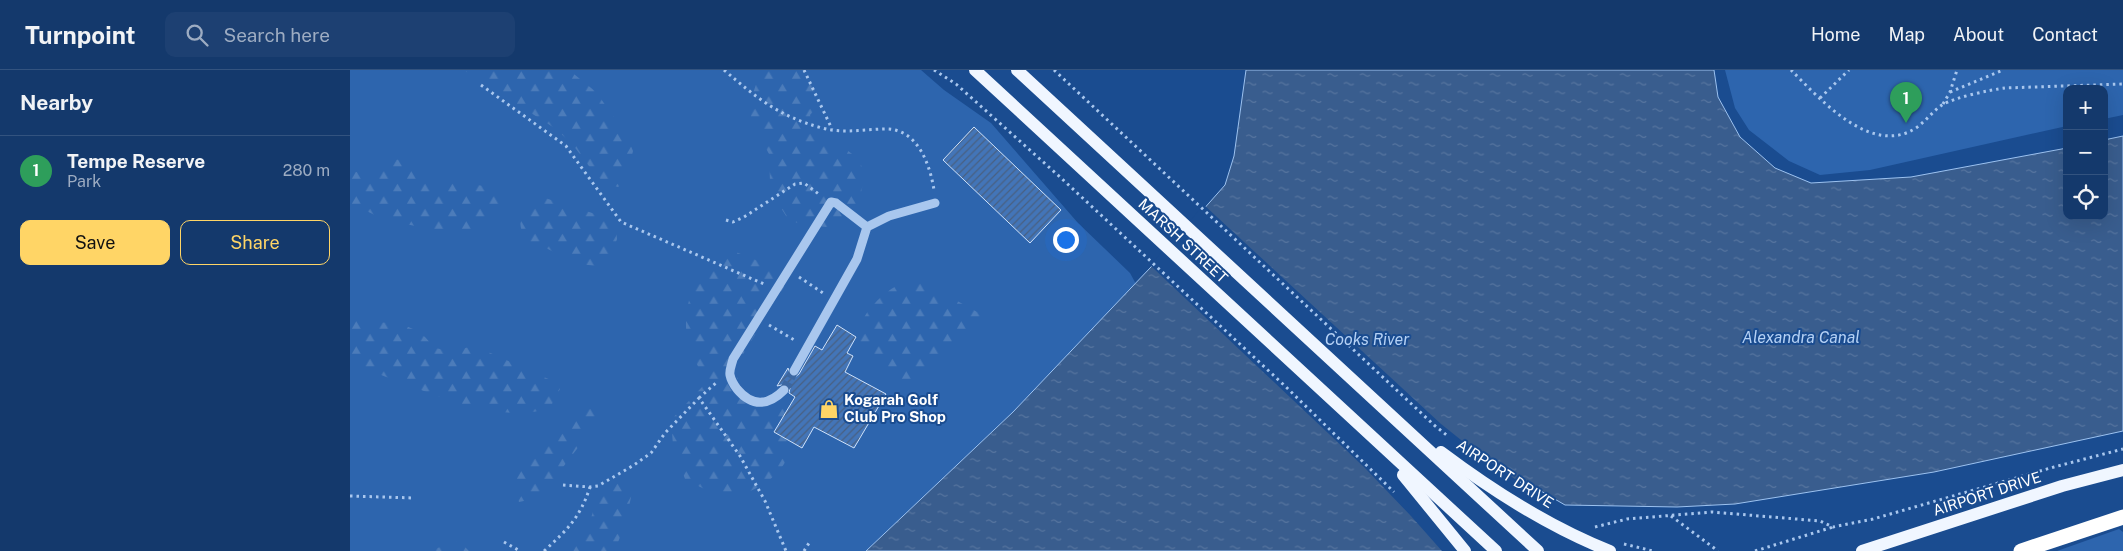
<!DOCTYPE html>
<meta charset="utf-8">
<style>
:root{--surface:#14396c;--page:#1d4072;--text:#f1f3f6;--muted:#9dacc2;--line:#33537f;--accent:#ffd566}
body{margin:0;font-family:"Public Sans",sans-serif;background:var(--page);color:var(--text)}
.controls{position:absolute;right:15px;top:15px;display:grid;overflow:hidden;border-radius:10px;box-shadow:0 5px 20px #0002}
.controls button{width:45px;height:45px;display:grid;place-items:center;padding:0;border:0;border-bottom:1px solid var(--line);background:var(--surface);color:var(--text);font:25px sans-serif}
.you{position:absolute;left:715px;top:169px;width:18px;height:18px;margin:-12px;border:4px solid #fff;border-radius:50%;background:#1a73e8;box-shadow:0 0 0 8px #1a73e833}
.badge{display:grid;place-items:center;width:32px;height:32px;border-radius:50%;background:var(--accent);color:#fff;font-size:16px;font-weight:700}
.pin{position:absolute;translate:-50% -41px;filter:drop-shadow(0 1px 2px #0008)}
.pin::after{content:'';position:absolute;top:26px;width:18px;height:15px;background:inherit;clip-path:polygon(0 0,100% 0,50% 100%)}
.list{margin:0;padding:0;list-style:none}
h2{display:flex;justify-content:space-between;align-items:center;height:65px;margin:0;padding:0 20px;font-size:21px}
h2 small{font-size:16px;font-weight:400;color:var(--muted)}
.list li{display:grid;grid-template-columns:32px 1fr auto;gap:15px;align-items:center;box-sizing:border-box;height:70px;padding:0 20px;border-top:1px solid var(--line)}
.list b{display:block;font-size:19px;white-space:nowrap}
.list p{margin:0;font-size:16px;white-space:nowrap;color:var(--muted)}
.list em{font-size:16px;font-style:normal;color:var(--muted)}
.actions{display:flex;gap:10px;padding:15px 20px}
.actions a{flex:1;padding:11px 0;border:1px solid var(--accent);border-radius:10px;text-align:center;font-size:18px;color:var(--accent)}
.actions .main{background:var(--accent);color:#111}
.icon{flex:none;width:28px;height:28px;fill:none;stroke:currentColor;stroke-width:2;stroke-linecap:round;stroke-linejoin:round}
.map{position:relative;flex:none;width:1773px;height:481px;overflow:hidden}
header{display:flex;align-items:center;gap:30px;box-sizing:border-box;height:70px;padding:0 25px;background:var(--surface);border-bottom:1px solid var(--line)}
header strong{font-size:24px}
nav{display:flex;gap:28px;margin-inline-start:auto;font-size:18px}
.search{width:350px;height:45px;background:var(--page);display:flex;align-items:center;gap:12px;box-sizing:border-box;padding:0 18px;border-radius:10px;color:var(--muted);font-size:19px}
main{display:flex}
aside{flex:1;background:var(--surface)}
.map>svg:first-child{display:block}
</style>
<header>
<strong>Turnpoint</strong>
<div class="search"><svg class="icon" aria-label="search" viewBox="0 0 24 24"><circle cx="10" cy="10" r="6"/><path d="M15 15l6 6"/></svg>Search here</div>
<nav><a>Home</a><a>Map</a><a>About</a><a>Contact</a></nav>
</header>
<main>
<aside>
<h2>Nearby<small></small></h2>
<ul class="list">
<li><span class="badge" style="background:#2e9e5b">1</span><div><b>Tempe Reserve</b><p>Park</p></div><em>280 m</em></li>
</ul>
<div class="actions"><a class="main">Save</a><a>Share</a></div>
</aside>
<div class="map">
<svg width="1773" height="481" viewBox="0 0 1773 481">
<defs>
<pattern id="forest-firs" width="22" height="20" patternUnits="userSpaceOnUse" patternTransform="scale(1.25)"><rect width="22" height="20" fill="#2d65ae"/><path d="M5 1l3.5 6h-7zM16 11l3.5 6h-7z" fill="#4c7cba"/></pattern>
<pattern id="water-ripples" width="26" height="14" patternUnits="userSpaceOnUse" patternTransform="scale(1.25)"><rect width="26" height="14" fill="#395d8e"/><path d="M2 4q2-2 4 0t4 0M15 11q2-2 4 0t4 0" fill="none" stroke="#57759f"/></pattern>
<pattern id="building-hatch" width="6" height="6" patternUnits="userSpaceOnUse" patternTransform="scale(1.25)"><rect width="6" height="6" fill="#4375b8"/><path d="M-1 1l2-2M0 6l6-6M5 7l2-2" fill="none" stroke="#486082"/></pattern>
</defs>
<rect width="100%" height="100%" fill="#1a4c90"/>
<!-- green -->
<g fill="#2d65ae">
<polygon points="0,0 571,0 594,20 641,53 728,153 780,203 786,214 663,342 516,481 0,481"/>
<polygon points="1375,0 1773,0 1773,45 1754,49 1754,19 1717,19 1717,56 1520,100 1470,105 1439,91 1399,60 1385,38"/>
<polygon points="1769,459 1773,462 1773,481 1707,481"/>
</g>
<!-- forest -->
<g fill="url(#forest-firs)">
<polygon points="112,0 181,0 184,2 189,0 219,0 246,22 276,64 283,81 276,110 268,117 256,114 245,104 223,75 206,59 156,27 135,10"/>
<path d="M411,0h54c7,19 10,29 -5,45l4,16 12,10 17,6 13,10 8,13 -1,14 -5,21 -13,16 -19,6 -26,-3 -12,-5 -7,-11 -11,-26 -1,-28 -17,-32 -3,-17z"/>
<path d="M56,89l12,5 11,15 56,7 16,4c6,17 -4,28 -17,39l-33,4 -66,-13 -35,-17v-37l5,6 25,-1 13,-11z"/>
<path d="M195,128l63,20 8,10 1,11 -7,20 -10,7 -23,-2 -31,-16 -20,-6c-9,-20 -7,-25 5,-43z"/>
<path d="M381,180l47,19 5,4 4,9 -51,84c0,39 37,21 51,44l-12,22 16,10c-2,6 -3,16 -7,22 -11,17 -34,31 -55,32 -15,0 -32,-11 -44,-17l-12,-34 -2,-25 31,-33 3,-7c-4,-8 -17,-33 -18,-39 -5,-39 8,-73 44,-91z"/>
<path d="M573,212l65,36 -69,63c-23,5 -19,-5 -34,-17 -6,-5 -16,-7 -20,-13 -19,-24 14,-57 35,-67 6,-3 16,-2 23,-2z"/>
<path d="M0,239l8,8 12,6 27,-1 16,7 12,8 10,11 15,3 25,-5 78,35 7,8 -10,19c-61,20 -140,-27 -200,-43z"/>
<path d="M235,339h7l5,5 -1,10 -52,68 -11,7 -14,3c-1,-3 -5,-8 -5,-11 -2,-30 49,-66 71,-82z"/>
<path d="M270,412l6,3 6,6c-1,11 -12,51 -18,60h-60c9,-7 19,-7 27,-15 19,-20 4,-43 39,-54z"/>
<polygon points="109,471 119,481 78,481"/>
</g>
<!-- water -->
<polygon fill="url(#water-ripples)" stroke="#9cc2f0" points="896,0 1364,0 1368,27 1390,67 1425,98 1461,113 1561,107 1717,78 1717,146 1754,146 1754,70 1773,66 1773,361 1584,402 1385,434 1327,437 1215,435 1172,410 1126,481 516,481 663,342 820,177 875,115 884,86"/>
<!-- pier -->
<polygon fill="#1a4c90" points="854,135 1091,354 1126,382 1172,414 1129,481 1092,481 1061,446 1014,397 800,195"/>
<!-- building -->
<g fill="url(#building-hatch)" stroke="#cfe2fa">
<polygon points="624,57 711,140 680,173 593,90"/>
<polygon points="487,255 506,267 497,283 503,286 495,302 536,324 504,378 464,357 452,378 424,362 445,327 439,323 440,318 436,314 427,316 438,298 441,306 445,307 449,304 465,276 472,280"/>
</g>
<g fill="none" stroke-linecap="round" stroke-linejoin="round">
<!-- minor-tunnel -->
<polyline stroke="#3c67a1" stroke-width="9" stroke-dasharray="9 4.5" stroke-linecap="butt" points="434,320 444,301"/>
<!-- path -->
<g stroke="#a9c7ee" stroke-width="3" stroke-dasharray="2.5 4" stroke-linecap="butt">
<path d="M374,0c33,28 54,46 98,58 21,6 43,1 64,1 32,0 44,36 48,61"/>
<polyline points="454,0 482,59"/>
<polyline points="584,0 606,14 710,107 935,316 1044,422"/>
<polyline points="704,0 1084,355 1099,367"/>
<path d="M1441,0c29,29 80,87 125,58 10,-7 17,-17 26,-23 13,-8 48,-15 63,-17l118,-4"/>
<polyline points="131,15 216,76 271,152 414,214"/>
<polyline points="1600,22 1653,0"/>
<polyline points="1470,28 1499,0"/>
<polyline points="1593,34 1600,22 1607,0"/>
<polyline points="376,150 383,152 394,147 445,114 454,113 470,125"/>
<polyline points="449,207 473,223"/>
<polyline points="419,255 446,271"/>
<polyline points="349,328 367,312"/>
<polyline points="213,415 240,417 248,416 284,395 301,383 315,363 349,328 390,386 415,431 436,481"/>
<polyline points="0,426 64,428"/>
<polyline points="1321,446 1368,481"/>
<polyline points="1245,457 1277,449 1362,442 1470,451 1483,457 1523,449 1704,397 1773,379"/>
<polyline points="154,472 170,481"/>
<polyline points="1274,474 1303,481"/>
<path d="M194,481c23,-21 36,-33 46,-64"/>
<polyline points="454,481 459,473"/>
<polyline points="1405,481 1483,457"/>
</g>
<!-- minor -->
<g stroke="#a9c7ee" stroke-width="9">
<polyline points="444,301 507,189 517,157 539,146 585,133"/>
<path d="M434,320c-16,16 -32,17 -47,-1 -3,-4 -6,-9 -7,-14 -1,-5 2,-11 3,-16l98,-157 5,1 31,24"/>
</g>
<!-- major -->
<g stroke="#f0f6ff" stroke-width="12">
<polyline points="625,0 1146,481"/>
<polyline points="667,0 1188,481"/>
<path d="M1091,382c52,39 108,75 169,99"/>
<polyline points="1053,405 1115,481"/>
<polyline points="1512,481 1712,416 1773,400"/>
</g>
<!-- highway -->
<polyline stroke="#fff" stroke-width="15" points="1671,481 1773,447"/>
</g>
<!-- icons -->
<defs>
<g id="shop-bare" transform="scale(1.5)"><path d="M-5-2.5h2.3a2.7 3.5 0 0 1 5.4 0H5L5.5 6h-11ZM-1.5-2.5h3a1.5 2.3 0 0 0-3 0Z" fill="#ffd566" stroke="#1a4c90" stroke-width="2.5" paint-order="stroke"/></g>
</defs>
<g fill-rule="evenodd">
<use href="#shop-bare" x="479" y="339"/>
</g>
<g text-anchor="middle" stroke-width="4" stroke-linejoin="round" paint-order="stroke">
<!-- street labels -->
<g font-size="15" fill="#fff" stroke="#1a4c90">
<text transform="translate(833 171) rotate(43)" y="5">MARSH STREET</text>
<text transform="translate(1155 404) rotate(33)" y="5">AIRPORT DRIVE</text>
<text transform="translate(1637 424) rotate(-18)" y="5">AIRPORT DRIVE</text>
</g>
<!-- poi labels -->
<g font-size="15" font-weight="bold" fill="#fff" stroke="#1a4c90" text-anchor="start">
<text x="494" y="335">Kogarah Golf<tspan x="494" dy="17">Club Pro Shop</tspan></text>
</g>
<!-- water labels -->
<g font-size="16" font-style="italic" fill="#b5d1f5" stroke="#1a4c90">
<text x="1451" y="273">Alexandra Canal</text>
<text x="1017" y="275">Cooks River</text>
</g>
</g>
</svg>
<div class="controls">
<button>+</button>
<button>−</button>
<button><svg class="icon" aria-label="locate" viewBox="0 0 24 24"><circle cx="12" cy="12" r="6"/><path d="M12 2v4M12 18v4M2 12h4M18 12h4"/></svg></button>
</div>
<div class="you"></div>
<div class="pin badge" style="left:1556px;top:53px;background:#2e9e5b">1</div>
</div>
</main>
